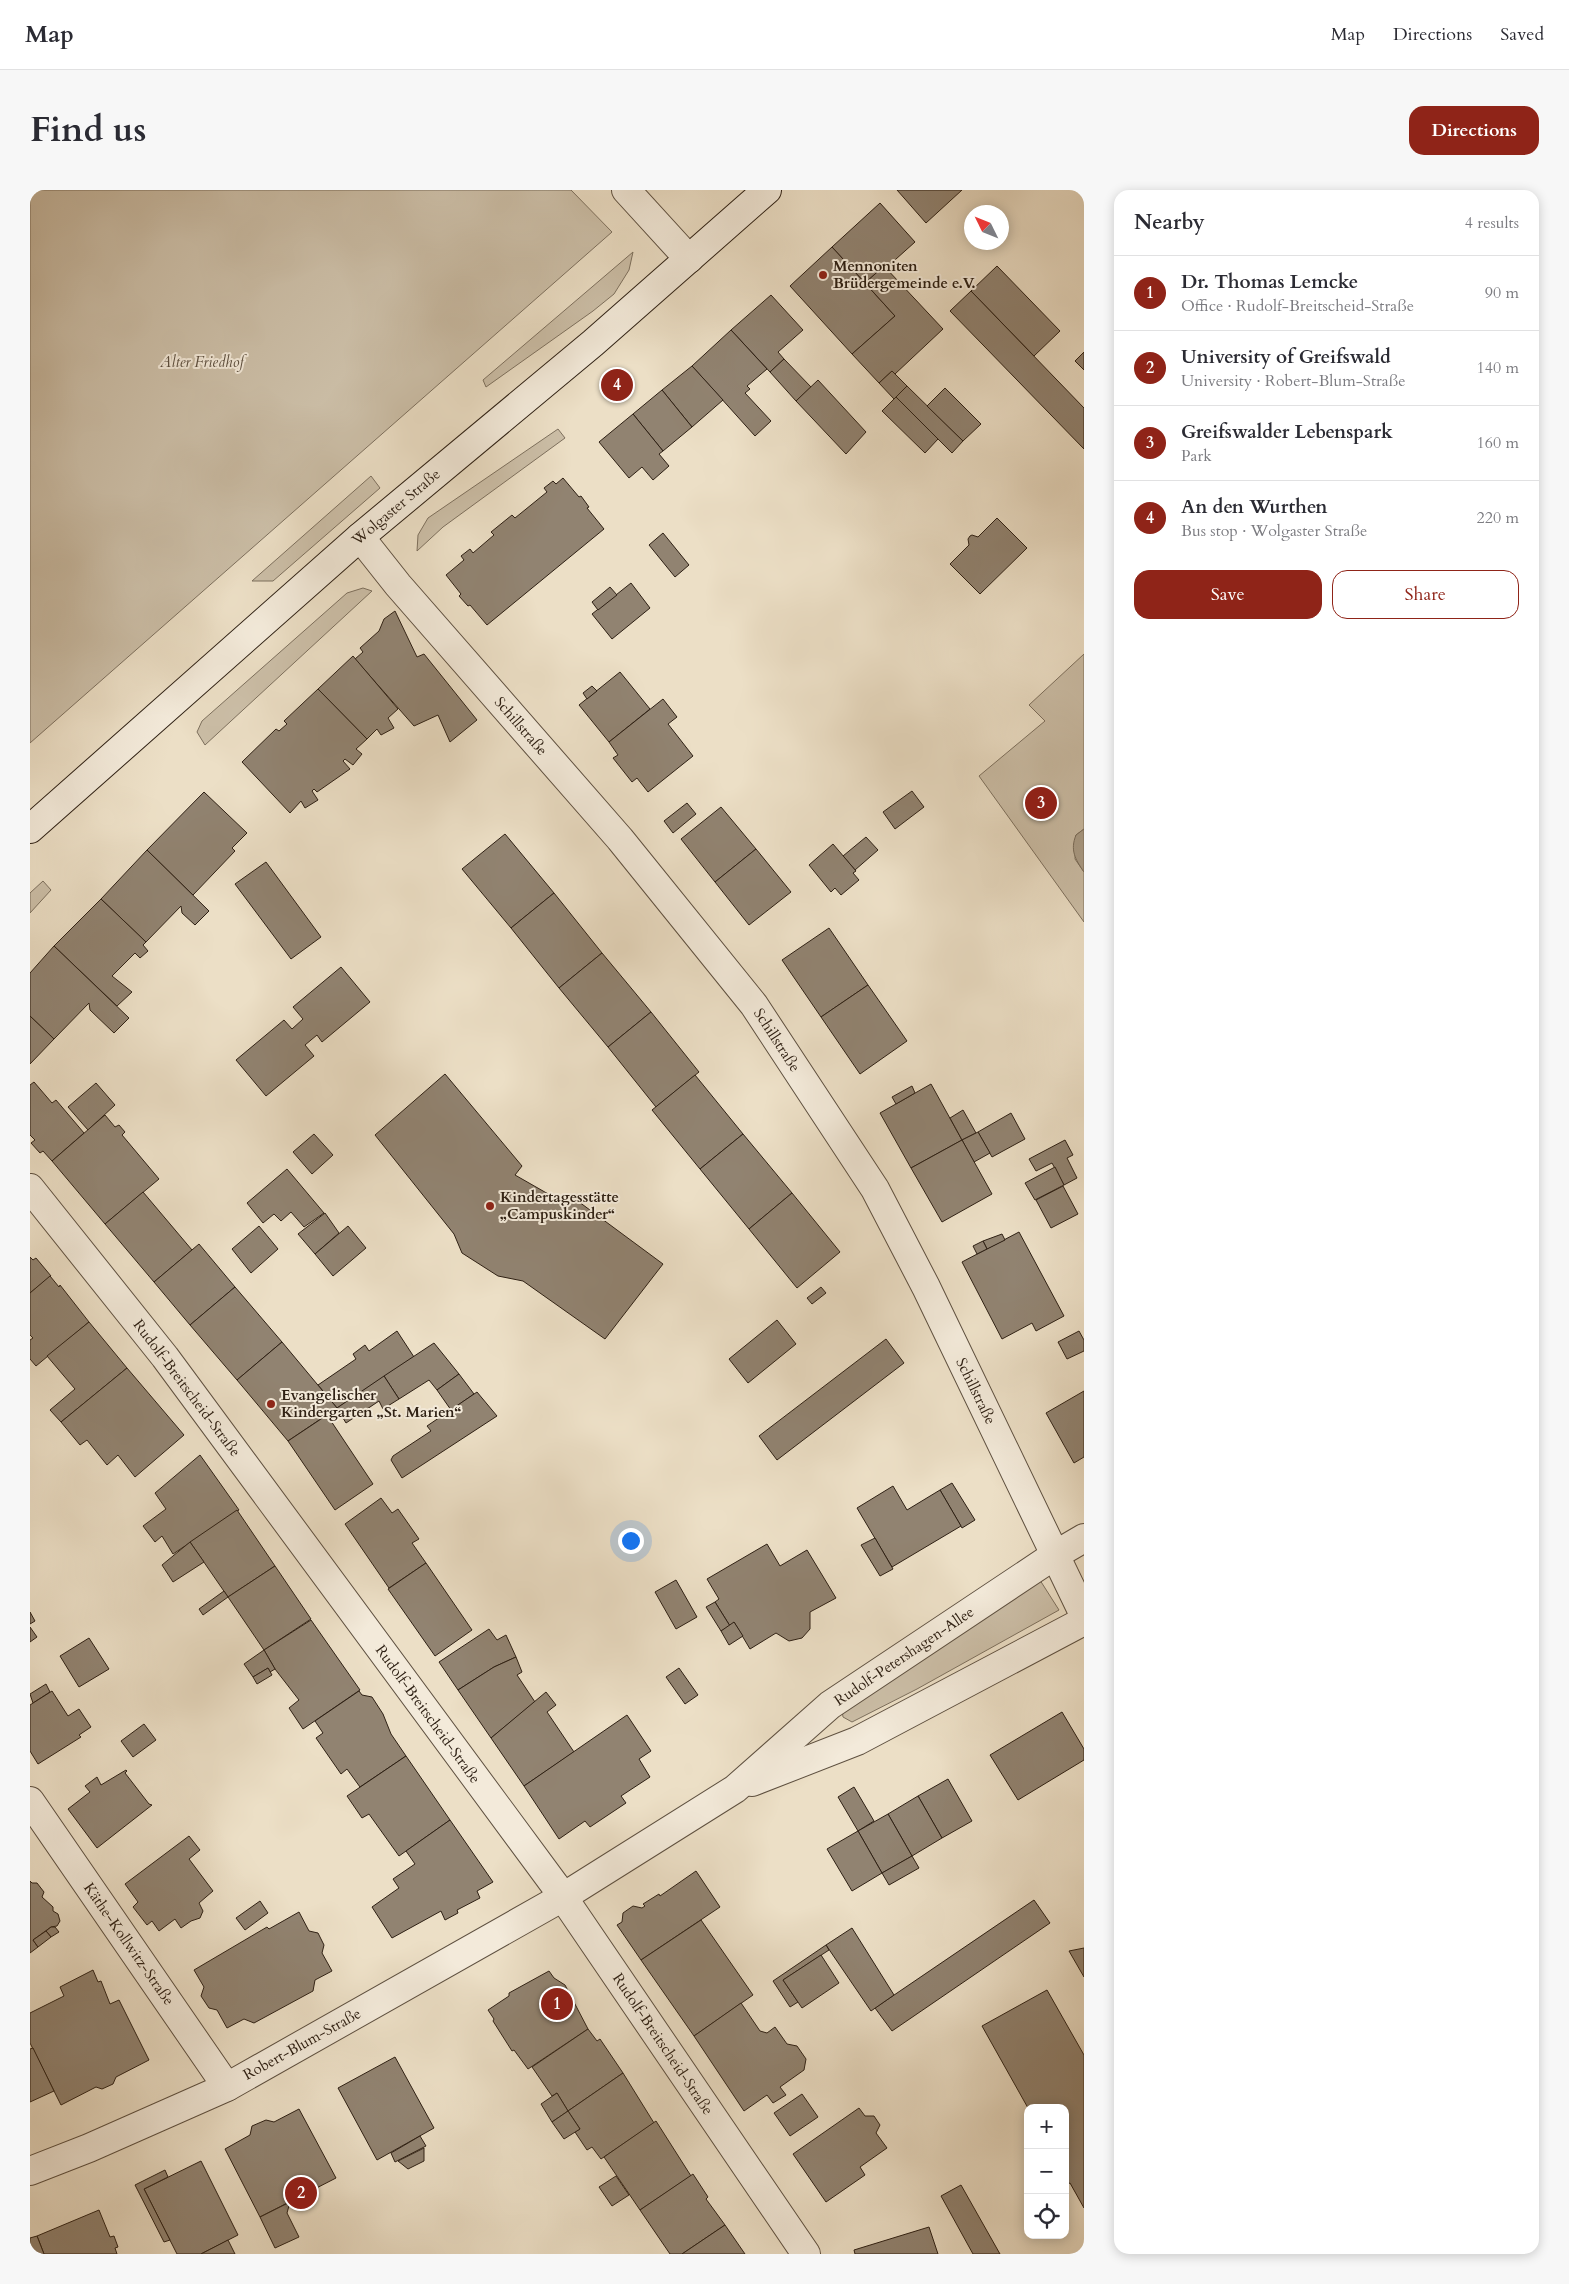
<!DOCTYPE html>
<meta charset="utf-8">
<style>
:root{--surface:#fff;--page:#f7f7f7;--text:#2b2b33;--muted:#7c7c81;--line:#e1e1e2;--accent:#8f2418}
body{margin:0;font-family:Cardo,serif;background:var(--page);color:var(--text)}
.controls{position:absolute;right:15px;bottom:15px;display:grid;overflow:hidden;border-radius:10px;box-shadow:0 2px 12px #0003}
.controls button{width:45px;height:45px;display:grid;place-items:center;padding:0;border:0;border-bottom:1px solid var(--line);background:var(--surface);color:var(--text);font:25px sans-serif}
.compass{position:absolute;left:934px;top:15px;width:45px;height:45px;border-radius:50%;background:var(--surface);box-shadow:0 2px 12px #0003;rotate:313deg}
.you{position:absolute;left:600px;top:1350px;width:18px;height:18px;margin:-12px;border:4px solid #fff;border-radius:50%;background:#1a73e8;box-shadow:0 0 0 8px #1a73e833}
.badge{display:grid;place-items:center;width:32px;height:32px;border-radius:50%;background:var(--accent);color:#fff;font-size:16px;font-weight:700}
.pin{position:absolute;translate:-50% -50%;border:2px solid #fff;box-shadow:0 1px 5px #0006}
.list{margin:0;padding:0;list-style:none}
h2{display:flex;justify-content:space-between;align-items:center;height:65px;margin:0;padding:0 20px;font-size:21px}
h2 small{font-size:16px;font-weight:400;color:var(--muted)}
.list li{display:grid;grid-template-columns:32px 1fr auto;gap:15px;align-items:center;box-sizing:border-box;height:75px;padding:0 20px;border-top:1px solid var(--line)}
.list b{display:block;font-size:19px;white-space:nowrap}
.list p{margin:0;font-size:16px;white-space:nowrap;color:var(--muted)}
.list em{font-size:16px;font-style:normal;color:var(--muted)}
.actions{display:flex;gap:10px;padding:15px 20px}
.actions a{flex:1;padding:11px 0;border:1px solid var(--accent);border-radius:15px;text-align:center;font-size:18px;color:var(--accent)}
.actions .main{background:var(--accent);color:#fff}
.icon{flex:none;width:28px;height:28px;fill:none;stroke:currentColor;stroke-width:2;stroke-linecap:round;stroke-linejoin:round}
.map{position:relative;flex:none;width:1054px;height:2064px;overflow:hidden;border-radius:15px}
header{display:flex;align-items:center;gap:30px;box-sizing:border-box;height:70px;padding:0 25px;background:var(--surface);border-bottom:1px solid var(--line)}
header strong{font-size:24px}
nav{display:flex;gap:28px;margin-inline-start:auto;font-size:18px}
.intro{display:flex;align-items:center;justify-content:space-between;box-sizing:border-box;height:120px;padding:0 30px}
h1{margin:0;font-size:35px}
.button{padding:12px 22px;border-radius:15px;background:var(--accent);color:#fff;font-size:18px;font-weight:700}
main{display:flex;gap:30px;padding:0 30px}
aside{flex:1;background:var(--surface);border-radius:15px;box-shadow:0 2px 12px #0003}
.map>svg:first-child{display:block}
</style>
<header>
<strong>Map</strong>
<nav><a>Map</a><a>Directions</a><a>Saved</a></nav>
</header>
<div class="intro"><h1>Find us</h1><a class="button">Directions</a></div>
<main>
<div class="map">
<svg width="1054" height="2064" viewBox="0 0 1054 2064">
<rect width="100%" height="100%" fill="#ecdfc6"/>
<filter id="stains"><feTurbulence type="fractalNoise" baseFrequency=".004" numOctaves="4"/><feColorMatrix values="0 0 0 0 .2 0 0 0 0 .09 0 0 0 0 .02 0 0 0 .5 -.17"/></filter>
<radialGradient id="worn" r=".72"><stop offset=".6" stop-color="#630" stop-opacity="0"/><stop offset="1" stop-color="#630" stop-opacity=".3"/></radialGradient>
<!-- green -->
<g fill="#ccbfa8" stroke="#7d705e">
<polygon points="0,0 541,0 582,42 0,553"/>
<polygon points="603,62 599,80 584,104 563,121 456,197 453,190"/>
<polygon points="528,239 535,248 413,337 387,361 388,345 398,328"/>
<polygon points="341,286 350,298 243,391 222,391"/>
<polygon points="333,398 342,401 175,555 167,542 172,531 317,403"/>
<polygon points="1054,464 1054,639 1046,645 1045,669 1054,682 1054,732 949,586 1015,531 999,515"/>
<polygon points="13,691 21,700 0,723 0,703"/>
<polygon points="1008,1387 1029,1420 887,1499 822,1532 813,1527 812,1520"/>
</g>
<!-- water -->
<path fill="#ab9e89" stroke="#796c5a" d="M1054,639v43c-9,-13 -14,-22 -8,-37z"/>
<!-- building -->
<g fill="#918371" stroke="#2e2014">
<polygon points="867,0 932,0 896,33"/>
<polygon points="850,13 885,52 856,78 854,76 835,93 802,57"/>
<polygon points="802,57 865,126 822,164 760,96"/>
<polygon points="854,76 913,139 865,184 862,181 849,193 822,164 865,126 835,93"/>
<polygon points="967,76 1030,141 1004,166 941,101"/>
<polygon points="941,101 1054,218 1054,259 920,121"/>
<polygon points="741,105 773,140 748,162 754,169 740,182 701,140"/>
<polygon points="701,140 737,179 717,196 720,199 715,203 741,231 725,246 662,176"/>
<polygon points="1054,162 1054,180 1045,171"/>
<polygon points="754,169 781,197 766,211 740,182"/>
<polygon points="662,176 693,210 662,237 632,200"/>
<polygon points="862,181 877,196 864,209 849,193"/>
<polygon points="788,190 836,242 816,264 766,211"/>
<polygon points="877,196 933,251 922,263 866,207"/>
<polygon points="915,198 951,234 933,251 897,216"/>
<polygon points="632,200 662,237 633,261 603,224"/>
<polygon points="866,207 908,249 895,263 852,221"/>
<polygon points="603,224 633,261 629,264 639,276 623,290 612,277 599,288 569,252"/>
<polygon points="533,288 549,307 551,306 559,317 557,318 574,339 457,435 440,415 438,416 429,406 431,404 416,385 434,370 431,366 440,359 443,363 464,345 461,342 482,325 485,328 517,302 514,298 523,291 526,294"/>
<polygon points="967,328 997,358 950,404 920,374 939,355 938,349 940,346 942,345 948,347"/>
<polygon points="633,343 659,375 645,387 619,355"/>
<polygon points="601,393 620,418 582,449 562,424"/>
<polygon points="580,397 587,405 568,420 562,412"/>
<polygon points="365,421 387,467 394,464 447,530 420,552 408,525 384,536 325,469 333,462 330,458 349,441 354,429"/>
<polygon points="323,466 368,519 358,528 364,538 351,545 347,539 337,549 288,499"/>
<polygon points="590,482 620,519 579,552 549,515"/>
<polygon points="562,496 567,501 557,509 553,503"/>
<polygon points="288,499 337,549 326,559 332,564 323,575 315,569 313,571 320,579 287,602 284,599 282,601 288,610 275,618 271,611 260,623 212,572 246,539 249,541 257,534 254,531"/>
<polygon points="633,509 647,527 638,534 663,566 618,602 607,588 602,592 583,568 588,565 579,552"/>
<polygon points="882,601 894,617 865,639 853,622"/>
<polygon points="174,602 217,643 202,658 205,661 163,705 117,660"/>
<polygon points="657,613 666,624 643,643 634,631"/>
<polygon points="691,617 726,659 685,692 651,649"/>
<polygon points="475,644 524,703 481,738 432,679"/>
<polygon points="836,647 848,660 825,680 813,666"/>
<polygon points="803,654 826,681 823,683 829,690 811,705 805,698 801,702 779,675"/>
<polygon points="726,659 761,702 719,735 685,692"/>
<polygon points="117,660 179,721 165,735 152,723 151,716 116,752 71,709"/>
<polygon points="236,672 291,747 261,769 205,694"/>
<polygon points="524,703 572,763 529,798 481,738"/>
<polygon points="71,709 116,752 113,755 118,761 110,768 105,763 82,786 102,802 87,816 24,756"/>
<polygon points="799,738 838,795 791,827 752,770"/>
<polygon points="24,756 99,828 84,843 60,820 59,813 24,849 0,826 0,783"/>
<polygon points="572,763 621,822 578,857 529,798"/>
<polygon points="311,777 340,812 292,852 287,845 275,855 284,866 236,906 206,870 254,830 262,839 273,829 263,817"/>
<polygon points="838,795 877,851 830,884 791,827"/>
<polygon points="621,822 669,882 626,917 578,857"/>
<polygon points="0,826 24,849 0,874"/>
<polygon points="415,884 492,976 485,985 534,1013 541,1006 633,1074 575,1149 493,1091 468,1086 432,1063 424,1044 345,945"/>
<polygon points="665,885 713,944 670,979 622,920"/>
<polygon points="4,892 22,913 26,910 54,943 22,971 13,961 10,963 1,953 5,950 0,945 0,895"/>
<polygon points="66,893 85,915 58,940 38,917"/>
<polygon points="901,894 932,950 881,978 850,923"/>
<polygon points="882,896 885,903 866,914 862,907"/>
<polygon points="933,920 946,943 932,950 920,928"/>
<polygon points="981,923 995,949 962,967 948,942"/>
<polygon points="75,925 85,937 89,935 95,942 92,945 129,989 75,1034 22,971"/>
<polygon points="948,942 960,963 944,972 932,950"/>
<polygon points="284,944 303,965 282,984 263,962"/>
<polygon points="713,944 762,1003 719,1039 670,979"/>
<polygon points="932,950 962,1004 912,1032 881,978"/>
<polygon points="1035,950 1043,965 1037,968 1047,988 1034,995 1022,973 1006,981 999,969"/>
<polygon points="1025,977 1034,995 1005,1010 995,993"/>
<polygon points="257,979 294,1023 274,1037 261,1022 251,1031 244,1024 233,1033 217,1013"/>
<polygon points="1033,996 1048,1024 1021,1038 1006,1010"/>
<polygon points="113,1002 162,1060 124,1092 75,1034"/>
<polygon points="762,1003 810,1062 767,1098 719,1039"/>
<polygon points="295,1023 309,1043 285,1064 268,1044"/>
<polygon points="229,1036 248,1059 221,1083 202,1059"/>
<polygon points="318,1036 336,1058 303,1086 285,1064"/>
<polygon points="989,1042 1034,1126 1006,1141 1002,1133 972,1149 932,1072"/>
<polygon points="972,1044 975,1050 957,1059 953,1051"/>
<polygon points="953,1051 957,1059 947,1064 943,1056"/>
<polygon points="169,1054 205,1097 160,1135 124,1092"/>
<polygon points="0,1067 3,1070 6,1068 21,1086 0,1103"/>
<polygon points="20,1086 29,1097 30,1095 59,1132 6,1176 0,1169 0,1150 3,1148 0,1145 0,1103"/>
<polygon points="205,1097 252,1152 207,1190 160,1135"/>
<polygon points="791,1097 796,1103 782,1114 777,1108"/>
<polygon points="747,1130 766,1154 718,1193 699,1169"/>
<polygon points="59,1132 97,1178 31,1232 20,1220 45,1199 17,1166"/>
<polygon points="367,1141 384,1167 307,1218 288,1195 326,1169 323,1164 335,1155 339,1161"/>
<polygon points="1049,1141 1054,1150 1054,1161 1037,1169 1028,1152"/>
<polygon points="856,1149 874,1173 747,1270 729,1246"/>
<polygon points="252,1152 307,1218 258,1251 207,1190"/>
<polygon points="404,1153 429,1184 407,1200 399,1190 369,1209 354,1186"/>
<polygon points="97,1178 154,1245 105,1287 88,1265 77,1275 57,1250 50,1255 31,1232"/>
<polygon points="429,1184 444,1204 421,1220 407,1200"/>
<polygon points="354,1186 369,1209 353,1219 349,1211 316,1233 307,1218"/>
<polygon points="1054,1201 1054,1267 1044,1273 1016,1223"/>
<polygon points="447,1202 467,1226 372,1288 361,1270 363,1266 401,1241 397,1236"/>
<polygon points="297,1225 343,1294 305,1320 258,1251"/>
<polygon points="170,1265 209,1320 143,1364 132,1346 125,1352 113,1336 136,1319 125,1303"/>
<polygon points="922,1293 945,1330 932,1338 910,1300"/>
<polygon points="863,1296 877,1320 910,1300 931,1336 862,1377 827,1318"/>
<polygon points="351,1308 362,1323 368,1319 389,1349 382,1353 396,1373 359,1398 315,1334"/>
<polygon points="207,1320 245,1376 198,1407 160,1352"/>
<polygon points="845,1348 863,1379 850,1386 831,1355"/>
<polygon points="160,1352 174,1372 143,1392 132,1375"/>
<polygon points="737,1354 750,1376 777,1360 806,1408 780,1422 780,1439 772,1448 759,1451 746,1443 720,1459 704,1432 700,1436 685,1412 689,1409 677,1389"/>
<polygon points="396,1373 442,1440 405,1466 358,1399"/>
<polygon points="245,1376 281,1429 234,1460 198,1407"/>
<polygon points="646,1390 667,1427 646,1439 625,1402"/>
<polygon points="194,1401 198,1407 173,1425 169,1419"/>
<polygon points="685,1412 700,1436 691,1441 676,1417"/>
<polygon points="0,1422 5,1431 0,1434"/>
<polygon points="281,1430 330,1500 273,1539 259,1518 269,1510 245,1479 234,1460"/>
<polygon points="704,1432 713,1446 699,1455 691,1441"/>
<polygon points="0,1437 7,1447 0,1452"/>
<polygon points="459,1439 467,1450 476,1445 486,1467 464,1477 428,1500 409,1472"/>
<polygon points="59,1448 79,1479 49,1497 30,1466"/>
<polygon points="234,1460 245,1479 240,1482 238,1478 223,1487 214,1474"/>
<polygon points="486,1467 492,1482 487,1485 505,1512 461,1548 428,1500 464,1477"/>
<polygon points="238,1478 242,1485 227,1494 223,1487"/>
<polygon points="649,1478 668,1505 655,1514 636,1487"/>
<polygon points="16,1494 20,1502 3,1513 0,1504"/>
<polygon points="22,1501 38,1526 49,1519 61,1537 49,1545 51,1547 8,1574 0,1561 0,1515"/>
<polygon points="329,1501 332,1505 342,1507 353,1524 361,1544 376,1566 330,1597 317,1579 311,1584 286,1548 293,1543 285,1531"/>
<polygon points="516,1502 526,1515 517,1522 544,1562 494,1596 461,1548"/>
<polygon points="1032,1522 1054,1559 1054,1570 988,1610 960,1565"/>
<polygon points="597,1525 621,1561 609,1569 620,1587 591,1606 596,1613 560,1637 555,1631 529,1649 494,1596"/>
<polygon points="114,1534 126,1550 103,1567 91,1551"/>
<polygon points="376,1566 420,1630 369,1666 339,1624 332,1628 317,1606"/>
<polygon points="96,1580 97,1581 95,1583 119,1614 122,1615 67,1658 38,1619 60,1602 55,1596 67,1587 71,1595"/>
<polygon points="918,1589 942,1631 912,1648 888,1606"/>
<polygon points="824,1597 844,1631 828,1641 808,1607"/>
<polygon points="888,1606 912,1648 882,1666 858,1624"/>
<polygon points="858,1624 882,1666 852,1683 828,1641"/>
<polygon points="420,1630 463,1692 447,1701 450,1708 427,1720 428,1723 415,1730 411,1721 362,1748 342,1717 369,1698 363,1689 385,1674 376,1661"/>
<polygon points="828,1641 852,1683 822,1701 797,1659"/>
<polygon points="159,1646 170,1660 159,1669 183,1701 169,1713 173,1721 170,1728 161,1731 151,1738 145,1729 129,1741 122,1731 117,1735 103,1717 108,1712 95,1694"/>
<polygon points="882,1666 889,1678 859,1695 852,1683"/>
<polygon points="666,1681 690,1717 611,1770 587,1735 592,1732 593,1723 603,1716 612,1718 615,1716 613,1714 629,1704 630,1706"/>
<polygon points="0,1691 2,1693 7,1693 14,1702 12,1707 23,1717 23,1721 28,1724 30,1731 27,1736 21,1737 3,1750 8,1757 0,1763"/>
<polygon points="1004,1710 1020,1733 862,1841 845,1818"/>
<polygon points="230,1711 238,1723 215,1740 206,1728"/>
<polygon points="269,1722 279,1741 288,1743 294,1755 292,1763 302,1781 285,1790 283,1801 224,1833 214,1829 197,1838 187,1820 179,1818 171,1806 174,1797 164,1780 237,1737 239,1739"/>
<polygon points="671,1730 723,1805 664,1846 611,1770"/>
<polygon points="21,1737 25,1737 29,1742 21,1747 16,1741"/>
<polygon points="822,1738 864,1805 841,1821 796,1755"/>
<polygon points="16,1741 21,1747 8,1757 3,1750"/>
<polygon points="796,1755 799,1760 753,1790 768,1812 760,1817 743,1791"/>
<polygon points="1054,1758 1054,1787 1039,1761"/>
<polygon points="791,1765 809,1793 772,1818 753,1790"/>
<polygon points="63,1780 68,1792 71,1791 80,1814 89,1810 119,1870 86,1887 83,1894 72,1899 66,1897 31,1915 0,1853 0,1823 34,1806 30,1797"/>
<polygon points="519,1781 524,1788 535,1795 558,1839 498,1879 484,1860 482,1861 463,1831 464,1829 458,1820 479,1806 479,1803"/>
<polygon points="1017,1800 1054,1865 1054,2018 1040,1993 1035,1995 1035,1918 998,1918 952,1836"/>
<polygon points="711,1813 730,1841 737,1843 745,1837 757,1854 767,1856 776,1869 774,1880 750,1897 756,1905 743,1913 737,1905 714,1921 664,1846"/>
<polygon points="558,1839 567,1851 570,1849 593,1883 538,1921 527,1903 522,1906 502,1877"/>
<polygon points="3,1858 24,1901 0,1912 0,1859"/>
<polygon points="365,1867 404,1938 347,1970 308,1898"/>
<polygon points="593,1883 624,1933 571,1969 562,1957 557,1960 545,1942 550,1939 538,1921"/>
<polygon points="527,1903 538,1921 522,1932 511,1914"/>
<polygon points="772,1904 788,1927 760,1946 744,1923"/>
<polygon points="829,1918 835,1926 844,1926 850,1935 846,1943 857,1958 830,1977 835,1985 796,2012 763,1964"/>
<polygon points="269,1919 306,1988 230,2027 195,1959 220,1945 222,1936 236,1930 244,1932"/>
<polygon points="538,1921 550,1939 534,1949 522,1932"/>
<polygon points="626,1931 661,1986 610,2020 574,1967"/>
<polygon points="390,1946 396,1956 365,1972 361,1963"/>
<polygon points="394,1958 394,1971 378,1979 368,1971"/>
<polygon points="171,1971 208,2045 171,2064 147,2064 114,1999"/>
<polygon points="135,1980 138,1987 114,1999 140,2050 134,2052 105,1995"/>
<polygon points="663,1984 678,2007 676,2009 695,2035 652,2064 640,2064 610,2020"/>
<polygon points="586,1986 599,2005 582,2016 569,1997"/>
<polygon points="931,1995 970,2064 943,2064 911,2006"/>
<polygon points="260,2012 257,2023 269,2047 245,2058 230,2027"/>
<polygon points="69,2020 80,2047 84,2046 88,2057 85,2058 87,2064 14,2064 7,2046"/>
<polygon points="695,2035 715,2064 652,2064"/>
<polygon points="899,2037 908,2064 825,2064 824,2060"/>
<polygon points="7,2046 14,2064 0,2064 0,2048"/>
<polygon points="198,2050 205,2064 171,2064"/>
</g>
<g fill="none" stroke-linecap="round" stroke-linejoin="round">
<!-- minor casing -->
<g stroke="#5e5040" stroke-width="30">
<g id="minor">
<polyline points="596,0 659,69"/>
<polyline points="330,347 368,395 590,649 724,815 845,999 896,1097 1054,1425"/>
<polyline points="0,998 135,1167 524,1694 776,2064"/>
<polyline points="722,1592 827,1551 1054,1431"/>
<polyline points="0,1611 197,1897"/>
<polyline points="0,1981 59,1958 197,1897 533,1707 705,1599 800,1515 1025,1365 1054,1348"/>
</g>
</g>
<!-- secondary casing -->
<g stroke="#2e2014" stroke-width="30">
<polyline id="secondary" points="0,639 330,347 563,153 737,0"/>
</g>
<!-- minor -->
<use href="#minor" stroke="#f3eada" stroke-width="28"/>
<!-- secondary -->
<use href="#secondary" stroke="#f3eada" stroke-width="28"/>
</g>
<!-- markers -->
<g fill="#8f2418" stroke="#f3eada" stroke-width="2">
<circle cx="793" cy="85" r="5"/>
<circle cx="460" cy="1016" r="5"/>
<circle cx="241" cy="1214" r="5"/>
</g>
<g text-anchor="middle" stroke-width="4" stroke-linejoin="round" paint-order="stroke">
<!-- poi labels -->
<g font-size="15" font-weight="bold" fill="#2e2014" stroke="#f3eada" text-anchor="start">
<text x="803" y="81">Mennoniten<tspan x="803" dy="17">Brüdergemeinde e.V.</tspan></text>
<text x="470" y="1012">Kindertagesstätte<tspan x="470" dy="17">„Campuskinder“</tspan></text>
<text x="251" y="1210">Evangelischer<tspan x="251" dy="17">Kindergarten „St. Marien“</tspan></text>
</g>
<!-- park labels -->
<g font-size="15" font-style="italic" fill="#5d5040" stroke="#f3eada">
<text x="172" y="177">Alter Friedhof</text>
</g>
<!-- street labels -->
<g font-size="15" fill="#2e2014" stroke="#f3eada">
<text transform="translate(366 317) rotate(-40)" y="5">Wolgaster Straße</text>
<text transform="translate(491 536) rotate(49)" y="5">Schillstraße</text>
<text transform="translate(747 850) rotate(57)" y="5">Schillstraße</text>
<text transform="translate(157 1198) rotate(53)" y="5">Rudolf-Breitscheid-Straße</text>
<text transform="translate(946 1201) rotate(64)" y="5">Schillstraße</text>
<text transform="translate(874 1466) rotate(-34)" y="5">Rudolf-Petershagen-Allee</text>
<text transform="translate(398 1524) rotate(54)" y="5">Rudolf-Breitscheid-Straße</text>
<text transform="translate(99 1754) rotate(55)" y="5">Käthe-Kollwitz-Straße</text>
<text transform="translate(272 1854) rotate(-29)" y="5">Robert-Blum-Straße</text>
<text transform="translate(633 1854) rotate(56)" y="5">Rudolf-Breitscheid-Straße</text>
</g>
</g>
<rect width="100%" height="100%" filter="url(#stains)"/>
<rect width="100%" height="100%" fill="url(#worn)"/>
</svg>
<div class="controls">
<button>+</button>
<button>−</button>
<button><svg class="icon" aria-label="locate" viewBox="0 0 24 24"><circle cx="12" cy="12" r="6"/><path d="M12 2v4M12 18v4M2 12h4M18 12h4"/></svg></button>
</div>
<svg class="compass" viewBox="-18 -18 36 36"><path d="M0-13l5 13h-10z" fill="#e53935"/><path d="M0 13l5-13h-10z" fill="#7c7c81"/></svg>
<div class="you"></div>
<div class="pin badge" style="left:527px;top:1814px">1</div>
<div class="pin badge" style="left:271px;top:2003px">2</div>
<div class="pin badge" style="left:1011px;top:613px">3</div>
<div class="pin badge" style="left:587px;top:195px">4</div>
</div>
<aside>
<h2>Nearby<small>4 results</small></h2>
<ul class="list">
<li><span class="badge">1</span><div><b>Dr. Thomas Lemcke</b><p>Office · Rudolf-Breitscheid-Straße</p></div><em>90 m</em></li>
<li><span class="badge">2</span><div><b>University of Greifswald</b><p>University · Robert-Blum-Straße</p></div><em>140 m</em></li>
<li><span class="badge">3</span><div><b>Greifswalder Lebenspark</b><p>Park</p></div><em>160 m</em></li>
<li><span class="badge">4</span><div><b>An den Wurthen</b><p>Bus stop · Wolgaster Straße</p></div><em>220 m</em></li>
</ul>
<div class="actions"><a class="main">Save</a><a>Share</a></div>
</aside>
</main>
